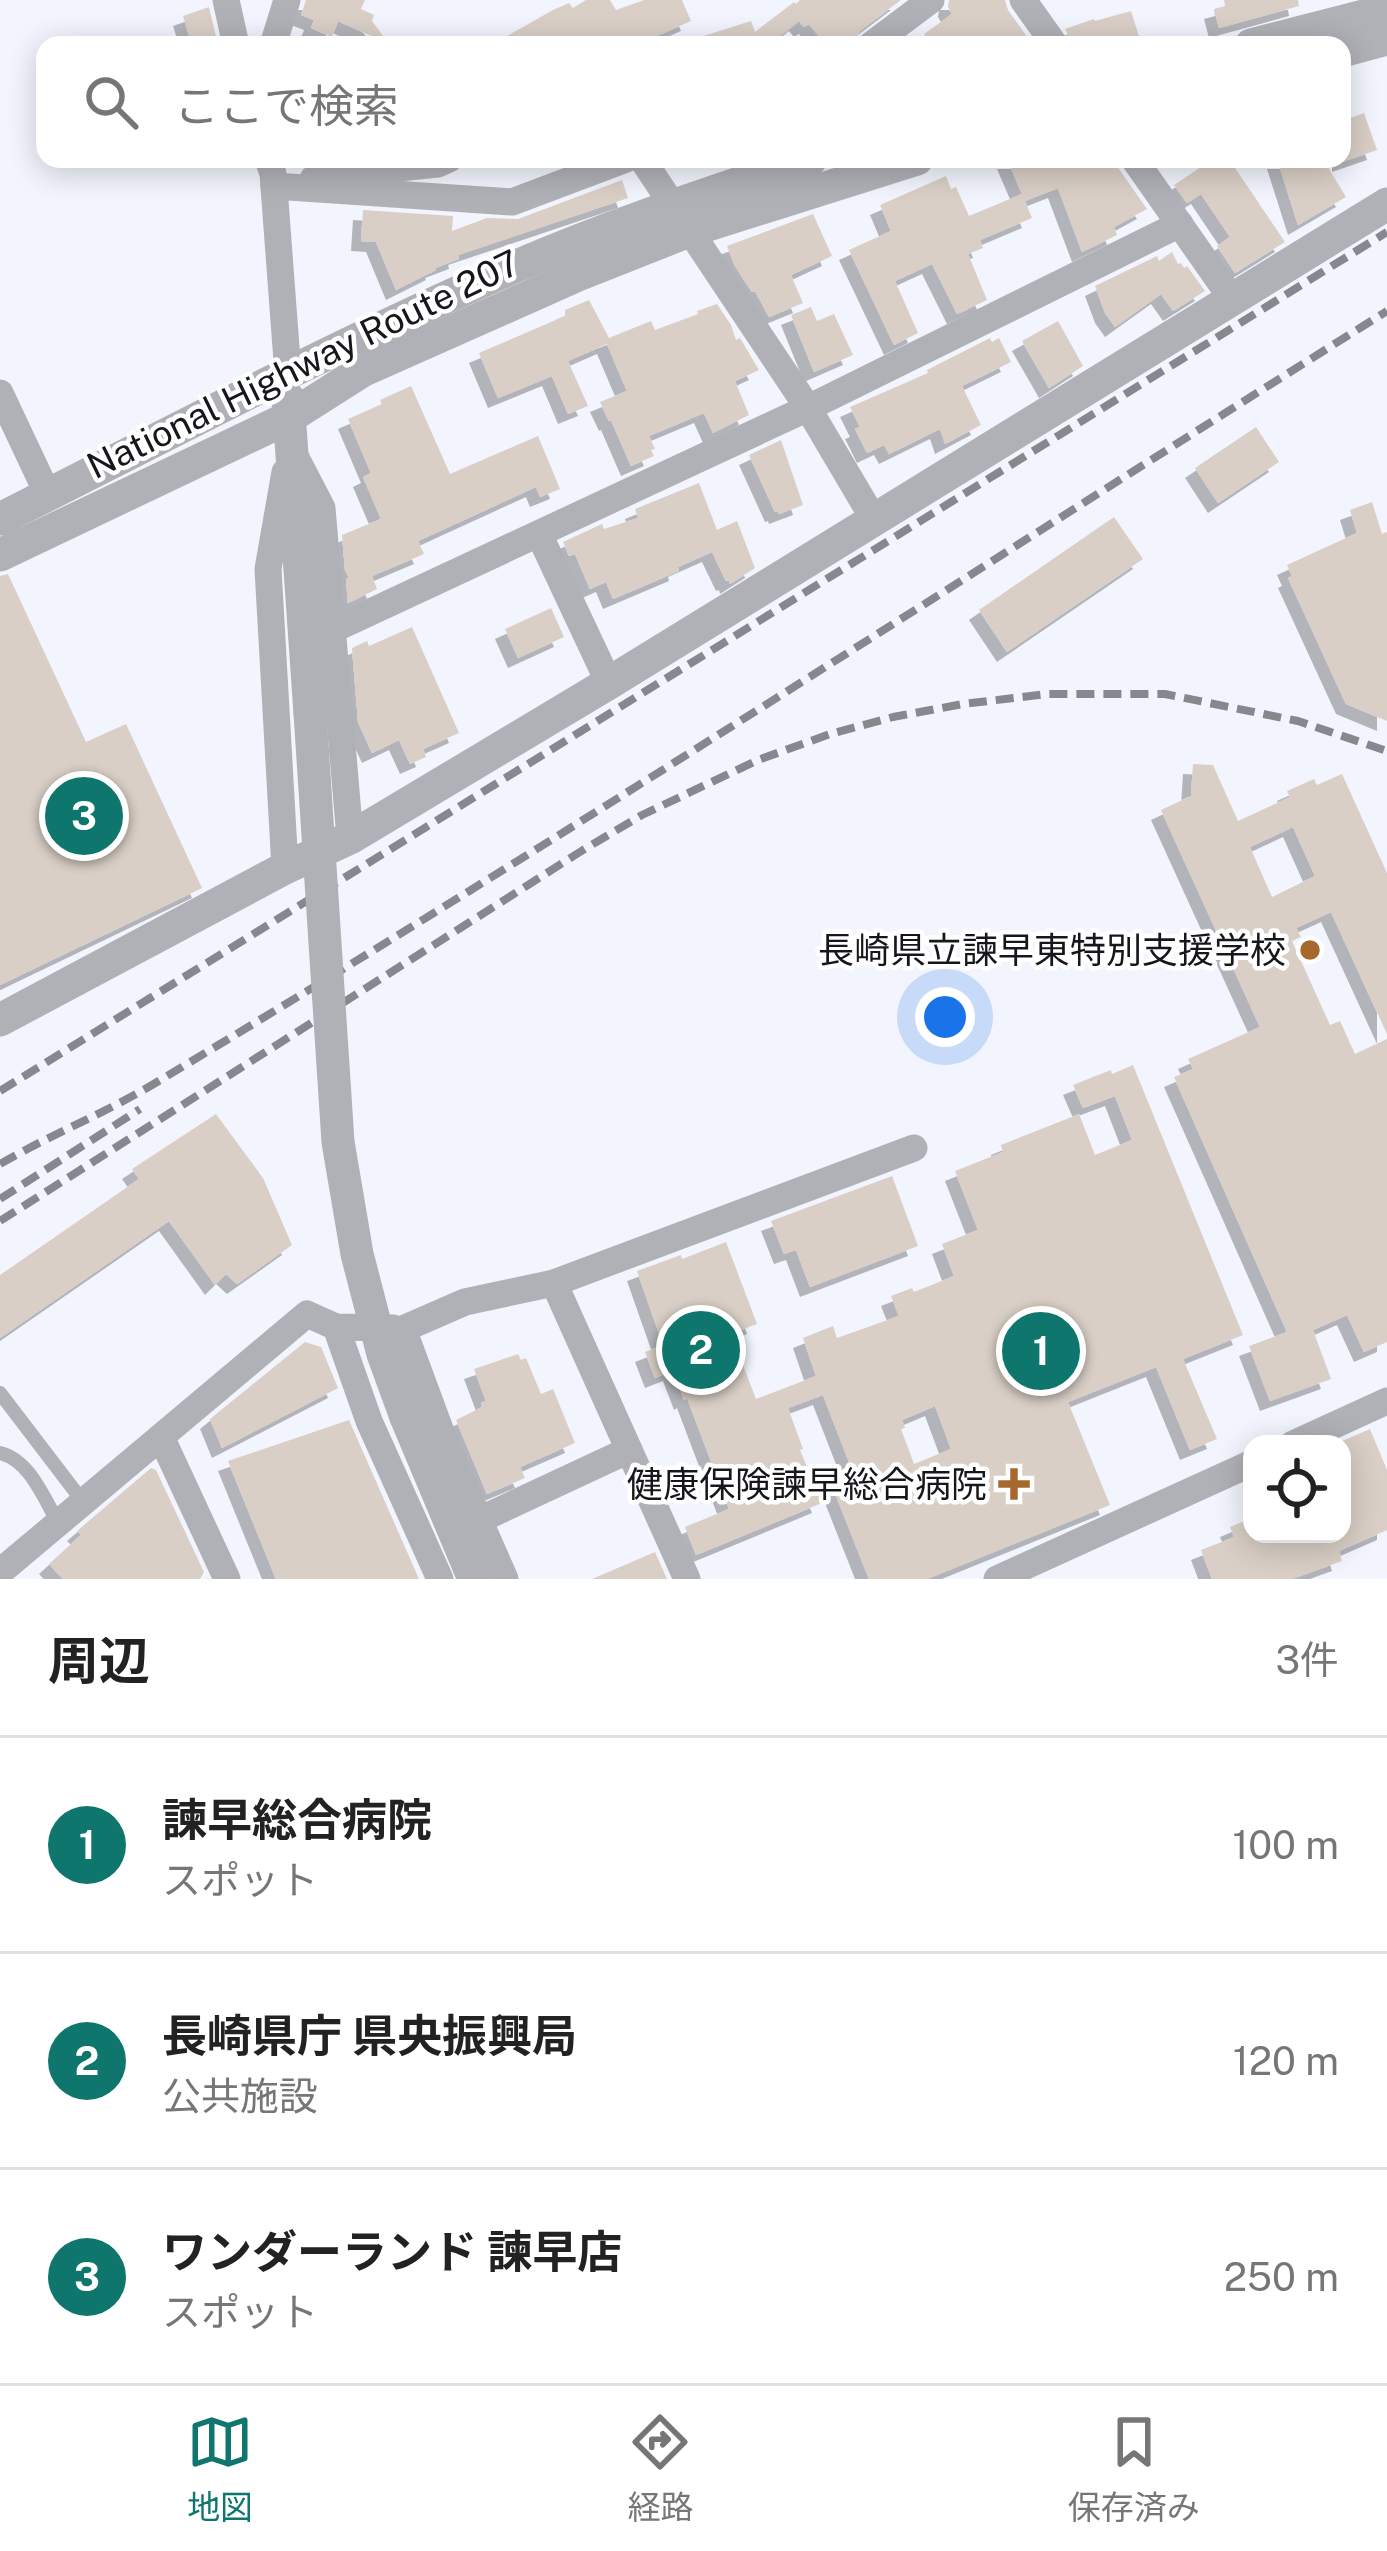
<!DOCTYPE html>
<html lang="ja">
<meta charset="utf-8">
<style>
:root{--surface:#fff;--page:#f2f2f2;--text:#222;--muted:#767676;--line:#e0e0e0;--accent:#0f766e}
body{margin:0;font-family:"Public Sans","Noto Sans JP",sans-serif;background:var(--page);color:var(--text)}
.controls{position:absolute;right:36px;bottom:36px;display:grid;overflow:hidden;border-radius:24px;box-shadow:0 6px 30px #0003}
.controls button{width:108px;height:108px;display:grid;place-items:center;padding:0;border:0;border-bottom:3px solid var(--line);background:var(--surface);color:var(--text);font:60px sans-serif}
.you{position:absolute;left:945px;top:1017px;width:42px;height:42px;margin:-30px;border:9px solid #fff;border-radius:50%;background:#1a73e8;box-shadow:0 0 0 18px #1a73e833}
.badge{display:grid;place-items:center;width:78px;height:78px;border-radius:50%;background:var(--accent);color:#fff;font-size:39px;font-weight:700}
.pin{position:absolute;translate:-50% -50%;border:6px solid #fff;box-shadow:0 3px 12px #0006}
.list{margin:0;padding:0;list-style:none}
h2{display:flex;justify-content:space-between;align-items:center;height:156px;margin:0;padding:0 48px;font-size:51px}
h2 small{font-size:39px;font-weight:400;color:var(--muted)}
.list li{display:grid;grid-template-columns:78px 1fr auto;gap:36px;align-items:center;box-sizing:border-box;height:216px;padding:0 48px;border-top:3px solid var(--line)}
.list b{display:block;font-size:45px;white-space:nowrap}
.list p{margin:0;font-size:39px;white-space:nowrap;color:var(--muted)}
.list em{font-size:39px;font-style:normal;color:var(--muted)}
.icon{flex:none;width:66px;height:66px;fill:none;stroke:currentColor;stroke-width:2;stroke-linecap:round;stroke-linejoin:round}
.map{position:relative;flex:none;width:1387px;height:1579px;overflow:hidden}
.search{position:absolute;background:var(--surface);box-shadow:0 6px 30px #0003;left:36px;right:36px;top:36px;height:132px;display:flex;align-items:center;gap:30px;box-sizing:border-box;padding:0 42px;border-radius:24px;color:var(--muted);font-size:45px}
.sheet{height:804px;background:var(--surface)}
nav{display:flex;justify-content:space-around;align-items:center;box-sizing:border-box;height:168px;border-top:3px solid var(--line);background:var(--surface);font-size:33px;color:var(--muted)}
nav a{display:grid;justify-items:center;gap:6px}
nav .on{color:var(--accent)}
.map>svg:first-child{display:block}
</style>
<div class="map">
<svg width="1387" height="1579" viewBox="0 0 1387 1579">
<defs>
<filter id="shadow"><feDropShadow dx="-10" dy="10" stdDeviation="0" flood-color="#0004"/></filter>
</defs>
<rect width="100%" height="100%" fill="#f3f5fe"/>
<!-- building -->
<g fill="#d9cfc6" fill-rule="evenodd" filter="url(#shadow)">
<polygon points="306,0 365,0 361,9 374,15 372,21 389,44 338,21 332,37 311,28 314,20 301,15"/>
<polygon points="586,0 610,0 616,10 644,0 682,0 691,21 652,38 650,35 632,45 564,45 559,35 541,45 491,45 553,10 569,3 573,8"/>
<polygon points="800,0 901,0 860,31 851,45 826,45 809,24 804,27 799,21 769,45 688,45 688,41 751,21 755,32 794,2 796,4"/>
<polygon points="949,0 1005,0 1008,10 1033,45 931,45 924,34 952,14 948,7"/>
<polygon points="1224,0 1298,0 1299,6 1219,28 1214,9 1225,6"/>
<polygon points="209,7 218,45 192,45 183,16"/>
<polygon points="1131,11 1139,36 1113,45 1073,45 1065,29 1094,19 1095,21"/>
<polygon points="1364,113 1377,150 1342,162 1342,121"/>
<polygon points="1007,159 1116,159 1119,169 1147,209 1114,227 1117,235 1082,252 1058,188 1025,201"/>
<polygon points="1213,159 1229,159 1285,242 1235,273 1217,246 1230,237 1201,194 1187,203 1174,185"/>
<polygon points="1277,159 1323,159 1346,197 1298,225"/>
<polygon points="946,176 951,189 956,187 969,216 1022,194 1032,218 980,240 983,248 968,254 987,300 957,314 932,264 895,281 918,333 894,345 849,250 891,231 880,205"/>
<polygon points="622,180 628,198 458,255 459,259 435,268 436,270 396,290 376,242 361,241 363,210 453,216 452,231 487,218 518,219"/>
<polygon points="813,214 832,256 791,275 803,303 769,317 755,291 752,292 735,266 727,246"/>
<polygon points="1172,252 1178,264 1181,263 1184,268 1187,266 1205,291 1173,311 1161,294 1115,327 1105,313 1095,286 1157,256 1159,261"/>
<polygon points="589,300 609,338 651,321 655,330 698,314 697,311 717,304 731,325 736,340 740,338 759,370 735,381 749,415 713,433 704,413 649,436 655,449 651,450 654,456 631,466 611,420 609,421 600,402 627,391 607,344 568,361 588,406 568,414 552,376 498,398 479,353 565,316 565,310"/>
<polygon points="811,307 817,321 834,314 853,355 814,372 791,315"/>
<polygon points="1058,321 1083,366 1049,388 1022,341"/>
<polygon points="990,338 992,342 999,338 1011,362 962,386 981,425 945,444 940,429 889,454 884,445 867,453 855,429 860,427 850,407 928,373 927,370"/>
<polygon points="411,386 450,474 538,436 560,489 540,497 536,487 418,541 424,554 372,576 377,589 348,603 346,579 349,578 345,570 342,535 381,519 363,477 371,473 348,419 382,404 380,400"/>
<polygon points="1256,427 1279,462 1218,503 1195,468"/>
<polygon points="781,440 803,505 779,514 778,511 775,512 749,455"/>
<polygon points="699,483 717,530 737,521 755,568 730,584 729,580 726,581 712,552 678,567 679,571 613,599 606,582 590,589 575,554 569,556 563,542 602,524 604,529 638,518 635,509"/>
<polygon points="1372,502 1382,534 1387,532 1387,721 1346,704 1288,578 1292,576 1287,565 1357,533 1350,510"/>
<polygon points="1114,517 1143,559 1007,652 979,610"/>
<polygon points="8,574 86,742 126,724 202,888 0,985 0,576"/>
<polygon points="551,608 564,637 518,658 505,629"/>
<polygon points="412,627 459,733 423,749 426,757 410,764 399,740 372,753 358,722 352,648 367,641 369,646"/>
<path d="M1193,764l20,1 25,56 52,-24 -3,-6 27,-12 3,6 25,-11 45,99v161l-56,-122 -35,16 5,9 -9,4 38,84 10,-4 15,33 32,-15v303l-23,10 -17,-37 -34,15 18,49 -61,22 -21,-55 38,-14 -113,-255 19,-8 -5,-10 72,-32 -99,-217 30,-14zM1293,827l22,49 -43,21 -22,-50z"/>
<path d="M1133,1065l110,270 -60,24 34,80 -27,11 -34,-83 -88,35 42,103 -183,74h-58l-38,-96 23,-8 -31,-80 -35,13 15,41 -3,1 22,53 -126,52 -11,-28 44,-18 -42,-111 -3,2 -11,-29 -18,7 -10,-26 18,-7 -26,-74 44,-16 1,4 44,-17 31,82 -26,10 25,65 60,-23 -13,-38 30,-12 4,12 62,-22 -8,-20 21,-8 2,4 40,-16 -12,-32 36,-14 -23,-59 48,-19 -2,-7 78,-31 16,41 37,-15 -17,-44 -32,12 -10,-23 38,-15 1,4zM935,1406l16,43 -37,15 -13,-35 4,-1 -3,-8z"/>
<polygon points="216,1114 263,1178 292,1245 237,1284 226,1274 215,1285 169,1221 0,1338 0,1275 139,1179 132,1169"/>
<polygon points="892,1176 918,1246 810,1287 796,1250 784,1254 771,1221"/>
<polygon points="305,1342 321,1347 338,1388 222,1448 210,1419"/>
<polygon points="518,1354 521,1360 526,1358 541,1394 553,1389 575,1443 520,1467 525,1478 487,1494 456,1420 482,1407 481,1403 486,1401 474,1369"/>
<polygon points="349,1420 419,1579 276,1579 228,1461"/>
<polygon points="1370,1429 1387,1470 1387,1530 1339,1551 1342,1561 1292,1579 1212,1579 1201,1550 1234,1537 1230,1527 1252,1518 1252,1534 1342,1534 1342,1441"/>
<polygon points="151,1468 156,1470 204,1572 200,1579 63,1579 49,1564 81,1535 77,1531"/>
<polygon points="655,1552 667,1579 592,1579"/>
</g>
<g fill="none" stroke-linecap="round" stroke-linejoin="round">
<!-- service -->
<g stroke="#b0b1b6" stroke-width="14">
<polyline points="0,1393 84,1503"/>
<path d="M0,1453c30,7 44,46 59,71"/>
</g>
<!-- minor -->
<g stroke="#b0b1b6" stroke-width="27">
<polyline points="226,0 236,45"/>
<polyline points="1023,0 1055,45"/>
<polyline points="273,45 287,0"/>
<polyline points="871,45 931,0"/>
<polyline points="268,159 273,174 288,374"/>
<polyline points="642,159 808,408 873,518"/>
<polyline points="1134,159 1232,299"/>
<polyline points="313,179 320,176 438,164 449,159"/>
<polyline points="274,186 512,202 626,159"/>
<polyline points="0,393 48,495"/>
<polyline points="294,454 322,508 350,838"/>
<polyline points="539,534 609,683"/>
<polyline points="332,630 808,408 1180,224"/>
<polyline points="285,868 268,569 285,472"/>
<polyline points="554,1283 687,1579"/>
<polyline points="336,1327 369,1421 440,1579"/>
<polyline points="162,1439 227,1579"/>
<polyline points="1293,1444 1387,1401"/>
<polyline points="479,1520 629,1450"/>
<polyline points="0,1572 307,1314 336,1327 393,1328"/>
<polyline points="505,1579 444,1440 403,1329 465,1302 554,1283 914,1148"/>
<polyline points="997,1579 1252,1463"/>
</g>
<!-- tertiary -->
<g stroke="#b0b1b6" stroke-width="33">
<polyline points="1251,45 1387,10"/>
<polyline points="1342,51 1387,39"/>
<polyline points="288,398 310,713"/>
<path d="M0,519c169,-85 336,-174 510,-250 98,-43 200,-76 301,-110"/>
<polyline points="0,555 288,418 362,371 578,275 689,231 917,159"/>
<polyline points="0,1020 285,868 350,838 609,683 1387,204"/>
<polyline points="406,1417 474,1579"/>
</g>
<!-- rail -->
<g stroke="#86888e" stroke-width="8" stroke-dasharray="18 9" stroke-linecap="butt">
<polyline points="0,1091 1387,232"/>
<path d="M0,1164c50,-29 103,-50 152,-79 417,-250 824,-516 1235,-774"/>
<polyline points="0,1199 140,1109"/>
<polyline points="0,1221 583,850 642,815 758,760 830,734 893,717 963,704 1047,694 1165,694 1298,721 1387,751"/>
</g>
<!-- tertiary-bridge -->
<polyline stroke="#b0b1b6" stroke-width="33" points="310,713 338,1142 357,1254 383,1354 406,1417"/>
</g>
<!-- markers -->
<g fill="#a6682d" stroke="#fff" stroke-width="4.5">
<circle cx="1310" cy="950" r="12"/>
<path d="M1008 1466h12v12h12v12h-12v12h-12v-12h-12v-12h12z"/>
</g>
<g text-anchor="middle" stroke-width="9" stroke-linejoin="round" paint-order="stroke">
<!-- street labels -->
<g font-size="36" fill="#16171b" stroke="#fff">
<text transform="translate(303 364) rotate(-26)" y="13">National Highway Route 207</text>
</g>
<!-- poi labels -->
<g font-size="36" fill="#16171b" stroke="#fff" text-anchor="end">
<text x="1286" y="963">長崎県立諫早東特別支援学校</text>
<text x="987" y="1497">健康保険諫早総合病院</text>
</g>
</g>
</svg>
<div class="controls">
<button><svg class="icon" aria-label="locate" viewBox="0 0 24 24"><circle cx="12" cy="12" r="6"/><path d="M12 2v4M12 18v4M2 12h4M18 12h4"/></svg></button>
</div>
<div class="you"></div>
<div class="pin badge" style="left:1041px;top:1351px">1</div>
<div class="pin badge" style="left:701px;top:1350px">2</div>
<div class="pin badge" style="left:84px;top:816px">3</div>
<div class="search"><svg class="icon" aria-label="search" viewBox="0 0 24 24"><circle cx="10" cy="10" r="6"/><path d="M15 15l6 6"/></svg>ここで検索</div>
</div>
<section class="sheet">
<h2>周辺<small>3件</small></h2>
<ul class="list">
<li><span class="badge">1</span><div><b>諫早総合病院</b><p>スポット</p></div><em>100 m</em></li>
<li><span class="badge">2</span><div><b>長崎県庁 県央振興局</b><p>公共施設</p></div><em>120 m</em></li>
<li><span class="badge">3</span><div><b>ワンダーランド 諫早店</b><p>スポット</p></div><em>250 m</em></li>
</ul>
</section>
<nav>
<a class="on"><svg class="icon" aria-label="map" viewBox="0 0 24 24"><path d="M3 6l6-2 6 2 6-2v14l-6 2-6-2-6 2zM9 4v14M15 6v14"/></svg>地図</a>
<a><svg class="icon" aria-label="directions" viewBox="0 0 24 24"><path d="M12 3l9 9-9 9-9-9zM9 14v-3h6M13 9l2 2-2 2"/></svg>経路</a>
<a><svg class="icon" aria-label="saved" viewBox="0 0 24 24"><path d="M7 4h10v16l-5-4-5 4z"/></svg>保存済み</a>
</nav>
